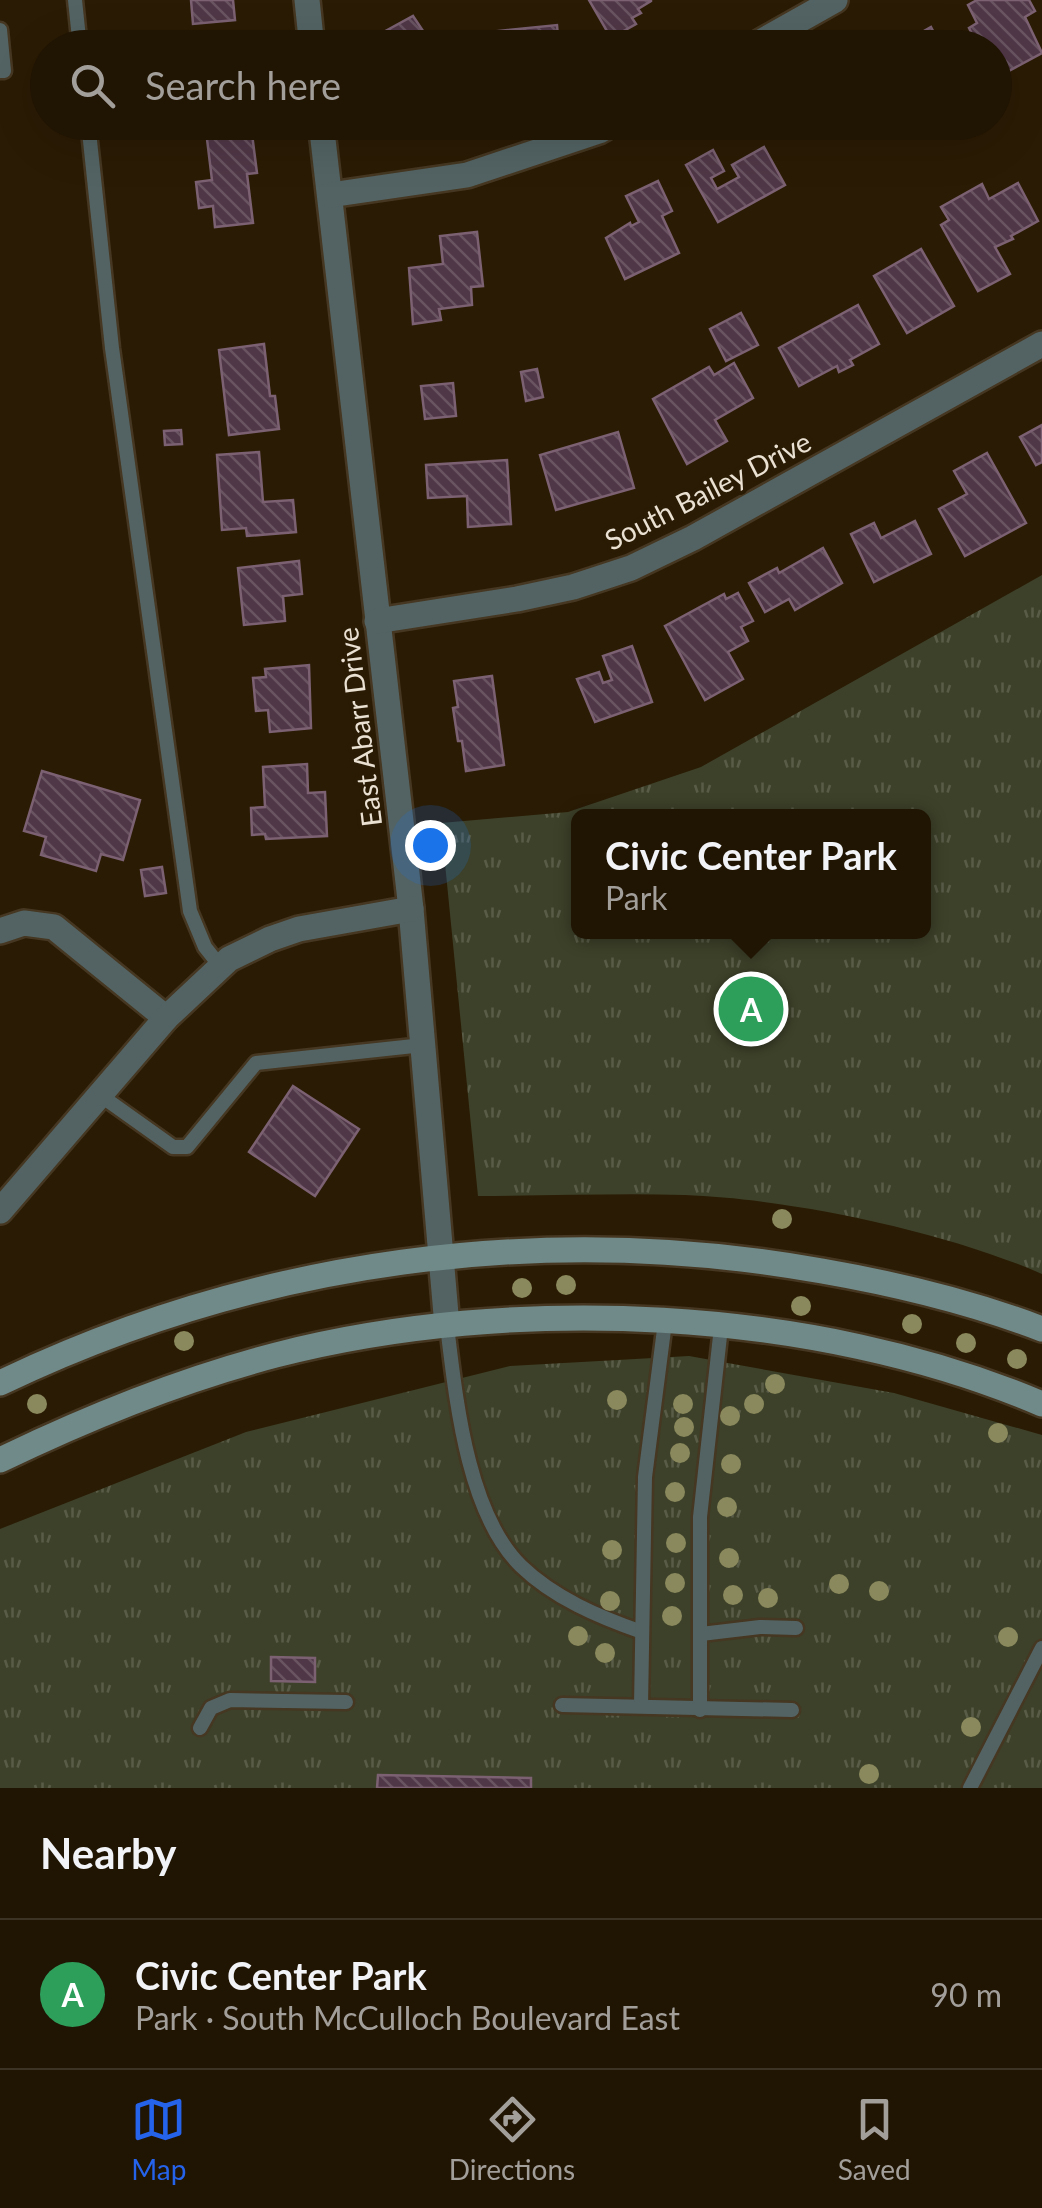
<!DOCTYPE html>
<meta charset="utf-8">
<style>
:root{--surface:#201403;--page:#281d0d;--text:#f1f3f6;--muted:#a29e9a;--line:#3d3325;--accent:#2563eb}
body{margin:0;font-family:Lato,sans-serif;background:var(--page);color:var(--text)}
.you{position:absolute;left:430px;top:845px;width:35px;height:35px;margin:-25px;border:8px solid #fff;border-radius:50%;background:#1a73e8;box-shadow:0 0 0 15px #1a73e833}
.badge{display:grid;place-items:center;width:65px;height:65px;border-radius:50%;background:var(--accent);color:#fff;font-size:32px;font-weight:700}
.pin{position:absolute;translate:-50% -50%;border:5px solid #fff;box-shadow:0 2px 10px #0006}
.popup{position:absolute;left:571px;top:809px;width:360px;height:130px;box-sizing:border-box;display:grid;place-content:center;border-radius:15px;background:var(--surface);filter:drop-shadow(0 2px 8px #0005);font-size:32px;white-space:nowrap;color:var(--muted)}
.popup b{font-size:38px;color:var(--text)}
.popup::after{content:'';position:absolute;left:50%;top:100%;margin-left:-20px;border:20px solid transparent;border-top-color:var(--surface)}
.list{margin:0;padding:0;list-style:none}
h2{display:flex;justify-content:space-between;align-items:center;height:130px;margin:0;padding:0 40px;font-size:42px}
h2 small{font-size:32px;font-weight:400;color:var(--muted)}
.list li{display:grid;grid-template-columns:65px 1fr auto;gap:30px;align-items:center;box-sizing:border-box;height:150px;padding:0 40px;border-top:2px solid var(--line)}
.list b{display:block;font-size:38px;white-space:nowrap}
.list p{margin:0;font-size:32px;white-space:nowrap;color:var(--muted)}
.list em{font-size:32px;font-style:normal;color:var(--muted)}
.icon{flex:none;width:55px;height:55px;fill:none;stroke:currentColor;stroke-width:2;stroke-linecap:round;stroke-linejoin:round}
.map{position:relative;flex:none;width:1042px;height:1788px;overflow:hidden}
.search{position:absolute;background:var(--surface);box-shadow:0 10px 40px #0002;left:30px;right:30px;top:30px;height:110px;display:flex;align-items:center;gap:25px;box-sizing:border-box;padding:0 35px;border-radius:55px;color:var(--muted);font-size:38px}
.sheet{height:280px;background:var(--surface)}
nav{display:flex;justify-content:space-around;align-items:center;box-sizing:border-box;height:140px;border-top:2px solid var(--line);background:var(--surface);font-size:28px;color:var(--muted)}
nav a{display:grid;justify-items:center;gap:5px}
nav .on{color:var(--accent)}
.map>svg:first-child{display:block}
</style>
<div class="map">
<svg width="1042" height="1788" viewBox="0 0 1042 1788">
<defs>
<pattern id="grass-tufts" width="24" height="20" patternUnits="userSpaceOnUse" patternTransform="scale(2.5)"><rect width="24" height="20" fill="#3d4129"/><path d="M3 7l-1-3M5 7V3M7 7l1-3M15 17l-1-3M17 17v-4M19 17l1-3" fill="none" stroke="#595c47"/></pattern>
<pattern id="building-back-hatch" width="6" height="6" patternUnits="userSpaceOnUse" patternTransform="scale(2.5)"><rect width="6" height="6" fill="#503747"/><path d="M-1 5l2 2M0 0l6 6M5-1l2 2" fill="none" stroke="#695461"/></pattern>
</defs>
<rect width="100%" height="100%" fill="#2a1b04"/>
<!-- grass -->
<g fill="url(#grass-tufts)" fill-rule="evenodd">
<path d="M1042,575v699c-98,-43 -250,-75 -357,-79 -69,-2 -138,1 -207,1l-37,-373 127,-11 133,-45zM578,816h346v116h-346z"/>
<polygon points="689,1356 894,1393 1042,1435 1042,1788 0,1788 0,1529 246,1432 510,1366"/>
</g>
<!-- building -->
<g fill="url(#building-back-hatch)" stroke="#7b6172" stroke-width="2.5">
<polygon points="191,0 233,0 235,20 193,24"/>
<polygon points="589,0 651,0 651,1 638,9 641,13 632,18 636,24 611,38"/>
<polygon points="977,0 1029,0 1035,11 1025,17 1042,53 994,79 994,48 973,48 968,39 973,36 969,28 977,23 968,5"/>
<polygon points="413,16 431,43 429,48 387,48 380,34"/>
<polygon points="557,25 559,48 481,48 479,33"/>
<polygon points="931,27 942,48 894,48"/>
<polygon points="252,134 257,173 247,174 253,223 215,227 213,206 199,208 196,182 212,180 207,139"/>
<polygon points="764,147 785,185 718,222 686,165 713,150 724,171 711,178 717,189 739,177 732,165"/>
<polygon points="658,181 672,211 662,216 679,253 625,279 606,238 630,223 631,226 639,222 626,196"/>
<polygon points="1018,183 1038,221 1011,236 1013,239 995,247 1010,274 978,291 941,225 949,220 941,207 982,184 989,199"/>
<polygon points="477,232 483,286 471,287 472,305 439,309 441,320 413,324 409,268 443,264 440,236"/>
<polygon points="921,249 954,306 907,333 874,276"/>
<polygon points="858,305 879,344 850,360 853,365 839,372 837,366 799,386 779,348"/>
<polygon points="741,313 758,345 726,361 710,329"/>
<polygon points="264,344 270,396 275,396 279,429 229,435 219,350"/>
<polygon points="734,363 753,398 715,420 727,441 687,464 653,399 709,367 714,375"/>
<polygon points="537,369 543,397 526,401 521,372"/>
<polygon points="453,383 456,416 425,419 421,386"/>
<polygon points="1042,425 1042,462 1036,465 1020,437"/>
<polygon points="181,430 182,444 165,445 164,431"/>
<polygon points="618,432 634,488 556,510 540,455"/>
<polygon points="259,452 263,502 293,500 296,532 247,536 246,528 222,530 217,455"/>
<polygon points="987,453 1026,523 965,556 939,509 967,494 954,471"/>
<polygon points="507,460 511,524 468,527 467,496 428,498 426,465"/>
<polygon points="915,521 931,554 874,582 851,534 874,523 881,538"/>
<polygon points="823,548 842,583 795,610 789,599 765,612 749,583 777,568 779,573"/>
<polygon points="299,561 302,594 283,596 285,621 244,625 238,568"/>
<polygon points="738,593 753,621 741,627 748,641 728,652 743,679 705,700 665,626 724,594 726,599"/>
<polygon points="632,646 652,702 595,722 577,679 599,672 603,683 612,680 603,656"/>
<polygon points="309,665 311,728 270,732 268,710 256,711 253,678 266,677 265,669"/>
<polygon points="492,676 504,765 466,771 462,741 458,741 453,708 458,707 454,681"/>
<polygon points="307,764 308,793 325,792 327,836 266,839 265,834 252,835 251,808 265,807 263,767"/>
<polygon points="42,771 140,800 123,860 101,854 96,871 41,855 46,837 24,831"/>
<polygon points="162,867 166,893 145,896 141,870"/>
<polygon points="293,1086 359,1129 315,1196 249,1152"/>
<polygon points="271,1657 315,1658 315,1682 271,1681"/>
<polygon points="378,1775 531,1778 531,1788 377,1788"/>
</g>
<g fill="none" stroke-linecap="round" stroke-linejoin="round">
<!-- lane casing -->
<g stroke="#453721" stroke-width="19">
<g id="lane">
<polyline points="75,0 80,48"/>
<polyline points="0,30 4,71 0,71"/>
<polyline points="88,122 112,348 190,911 205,947 220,966"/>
<polyline points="100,1095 173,1147 187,1147 256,1063 423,1045"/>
<path d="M447,1326c9,73 20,187 74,240 33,32 78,51 121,66"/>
<polyline points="701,1634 760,1627 796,1628"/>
<polyline points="562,1705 792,1710"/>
<polyline points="641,1706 645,1477 665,1322"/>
<polyline points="700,1710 700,1517 721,1327"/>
<polyline points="200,1728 211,1708 230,1700 346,1702"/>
<polyline points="970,1788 1042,1648"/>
</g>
</g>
<!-- street casing -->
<g stroke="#453721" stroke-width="30">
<g id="street">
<polyline points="307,0 312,48"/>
<polyline points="750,48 835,0"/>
<polyline points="321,122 411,909 447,1326"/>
<polyline points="330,195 467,175 599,131 615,122"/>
<polyline points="377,621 517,599 573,587 631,568 693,538 1042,344"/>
<polyline points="0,931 24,923 54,927 166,1018"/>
<polyline points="0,1211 166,1018 229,959 270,939 299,929 411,909"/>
</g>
</g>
<!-- secondary casing -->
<g stroke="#453721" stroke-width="30">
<g id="secondary">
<path d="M0,1383c256,-123 543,-162 822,-112 75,13 149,31 220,58"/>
<path d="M0,1460c89,-43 180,-80 276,-105 237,-61 539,-48 766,49"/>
</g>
</g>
<!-- lane -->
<use href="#lane" stroke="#536363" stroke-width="14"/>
<!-- street -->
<use href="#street" stroke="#536363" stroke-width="25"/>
<!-- secondary -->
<use href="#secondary" stroke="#708a8a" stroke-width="25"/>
</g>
<!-- trees -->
<g fill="#8a895d">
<circle cx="782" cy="1219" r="10"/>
<circle cx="566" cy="1285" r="10"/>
<circle cx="522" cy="1288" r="10"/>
<circle cx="801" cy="1306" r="10"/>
<circle cx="912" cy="1324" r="10"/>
<circle cx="184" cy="1341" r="10"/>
<circle cx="966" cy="1343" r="10"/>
<circle cx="1017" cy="1359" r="10"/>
<circle cx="775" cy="1384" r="10"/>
<circle cx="617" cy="1400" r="10"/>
<circle cx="37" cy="1404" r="10"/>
<circle cx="683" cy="1404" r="10"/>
<circle cx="754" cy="1404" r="10"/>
<circle cx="730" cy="1416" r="10"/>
<circle cx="684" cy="1427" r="10"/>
<circle cx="998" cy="1433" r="10"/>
<circle cx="680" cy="1453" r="10"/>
<circle cx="731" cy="1464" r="10"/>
<circle cx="675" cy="1492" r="10"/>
<circle cx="727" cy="1507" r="10"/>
<circle cx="676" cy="1543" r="10"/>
<circle cx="612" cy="1550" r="10"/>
<circle cx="729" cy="1558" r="10"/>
<circle cx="675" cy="1583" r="10"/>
<circle cx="839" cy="1584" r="10"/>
<circle cx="879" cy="1591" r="10"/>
<circle cx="733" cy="1595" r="10"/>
<circle cx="768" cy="1598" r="10"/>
<circle cx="610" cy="1601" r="10"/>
<circle cx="672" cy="1616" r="10"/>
<circle cx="578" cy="1636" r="10"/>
<circle cx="1008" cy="1637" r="10"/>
<circle cx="605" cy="1653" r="10"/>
<circle cx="971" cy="1727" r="10"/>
<circle cx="869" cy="1774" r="10"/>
</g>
<g text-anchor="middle" stroke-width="8" stroke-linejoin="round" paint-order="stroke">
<!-- street labels -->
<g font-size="28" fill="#eae1d3" stroke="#2a1b04">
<text transform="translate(708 491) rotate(-27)" y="10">South Bailey Drive</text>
<text transform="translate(360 727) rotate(-97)" y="10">East Abarr Drive</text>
</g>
</g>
</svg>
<div class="you"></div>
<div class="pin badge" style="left:751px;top:1009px;background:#2e9e5b">A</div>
<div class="popup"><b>Civic Center Park</b>Park</div>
<div class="search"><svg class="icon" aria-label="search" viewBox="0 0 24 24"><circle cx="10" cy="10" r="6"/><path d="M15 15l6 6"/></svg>Search here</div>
</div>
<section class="sheet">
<h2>Nearby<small></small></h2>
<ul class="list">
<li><span class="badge" style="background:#2e9e5b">A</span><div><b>Civic Center Park</b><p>Park · South McCulloch Boulevard East</p></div><em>90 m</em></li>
</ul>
</section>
<nav>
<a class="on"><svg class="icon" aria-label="map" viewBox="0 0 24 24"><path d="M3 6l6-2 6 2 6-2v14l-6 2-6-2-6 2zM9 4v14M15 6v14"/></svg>Map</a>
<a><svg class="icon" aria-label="directions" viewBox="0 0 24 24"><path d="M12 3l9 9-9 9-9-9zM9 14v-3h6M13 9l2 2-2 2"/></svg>Directions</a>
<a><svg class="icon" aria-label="saved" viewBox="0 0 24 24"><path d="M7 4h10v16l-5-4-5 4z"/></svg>Saved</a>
</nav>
